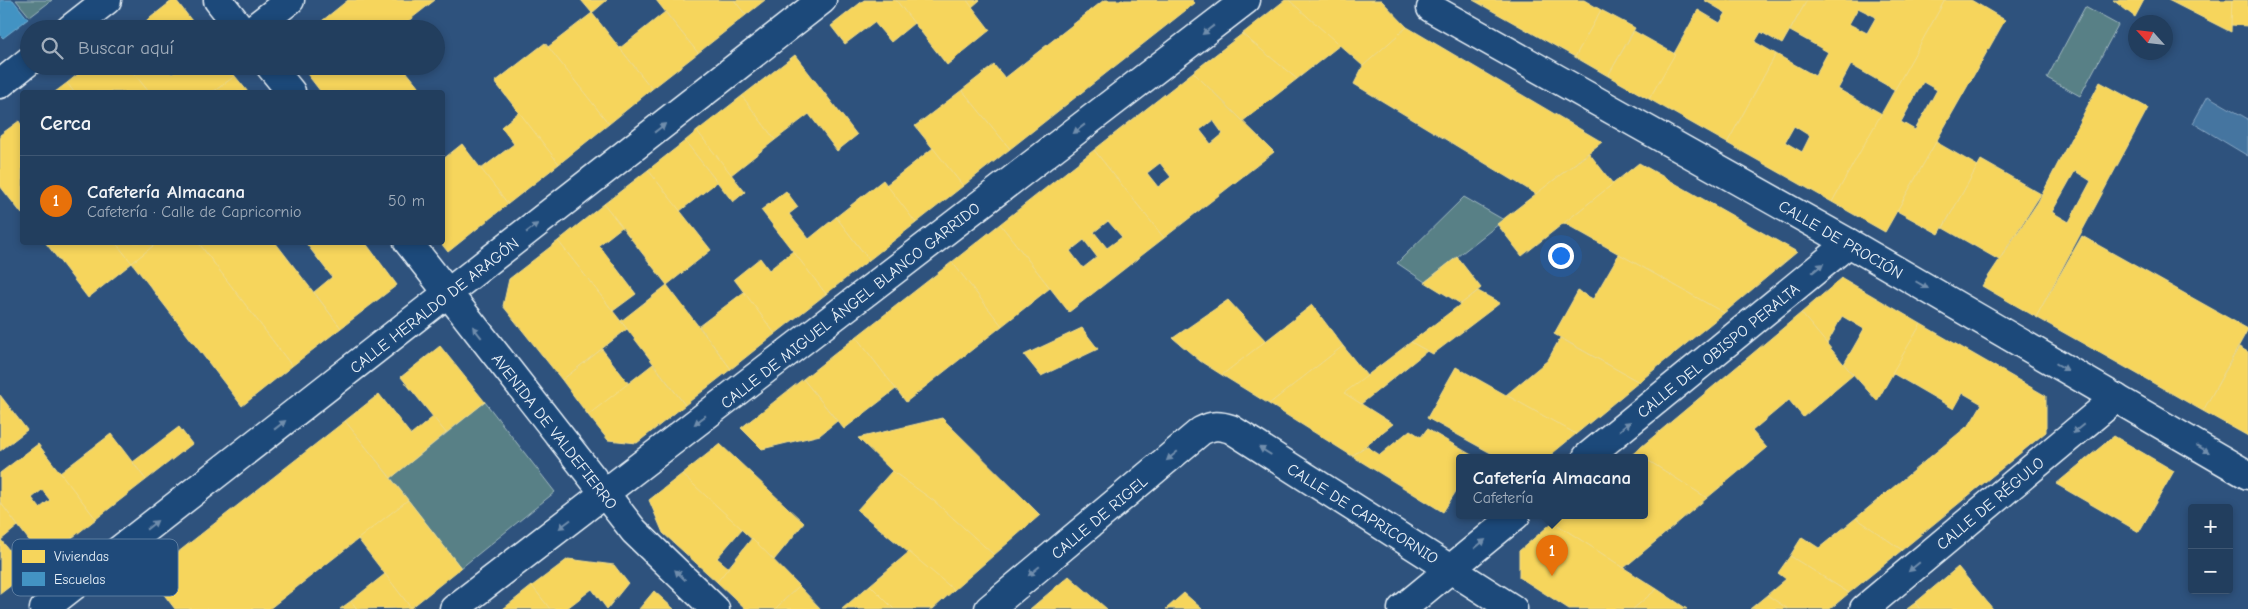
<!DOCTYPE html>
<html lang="es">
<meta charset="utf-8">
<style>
:root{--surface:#223e5e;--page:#2e4967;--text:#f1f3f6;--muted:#a2aebc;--line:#3f5773;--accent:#e797bd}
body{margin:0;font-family:"Comic Neue",sans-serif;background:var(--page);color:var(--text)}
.controls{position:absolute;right:15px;bottom:15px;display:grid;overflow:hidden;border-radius:5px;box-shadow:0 2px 8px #0003}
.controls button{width:45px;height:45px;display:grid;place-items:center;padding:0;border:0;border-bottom:1px solid var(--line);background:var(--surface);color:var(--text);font:25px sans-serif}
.compass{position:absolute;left:2128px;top:15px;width:45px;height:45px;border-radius:50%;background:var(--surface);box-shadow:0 2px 8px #0003;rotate:297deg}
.you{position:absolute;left:1560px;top:255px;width:18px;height:18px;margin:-12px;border:4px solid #fff;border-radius:50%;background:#1a73e8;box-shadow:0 0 0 8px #1a73e833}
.badge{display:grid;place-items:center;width:32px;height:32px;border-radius:50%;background:var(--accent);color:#fff;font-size:16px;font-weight:700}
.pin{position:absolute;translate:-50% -41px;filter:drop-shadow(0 1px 2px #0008)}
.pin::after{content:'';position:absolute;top:26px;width:18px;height:15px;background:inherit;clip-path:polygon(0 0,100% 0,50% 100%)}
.popup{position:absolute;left:1456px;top:454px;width:192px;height:65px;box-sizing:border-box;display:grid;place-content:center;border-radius:5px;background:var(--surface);filter:drop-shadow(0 1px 4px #0005);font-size:16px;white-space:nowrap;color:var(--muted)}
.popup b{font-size:19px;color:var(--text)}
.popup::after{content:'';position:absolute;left:50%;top:100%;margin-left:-10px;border:10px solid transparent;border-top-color:var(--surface)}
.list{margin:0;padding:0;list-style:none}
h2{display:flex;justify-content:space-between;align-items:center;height:65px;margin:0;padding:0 20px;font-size:21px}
h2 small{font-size:16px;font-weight:400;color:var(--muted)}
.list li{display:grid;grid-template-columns:32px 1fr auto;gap:15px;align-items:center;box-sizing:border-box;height:90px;padding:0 20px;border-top:1px solid var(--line)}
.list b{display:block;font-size:19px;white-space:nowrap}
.list p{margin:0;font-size:16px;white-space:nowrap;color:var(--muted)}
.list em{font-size:16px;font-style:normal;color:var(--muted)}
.icon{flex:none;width:28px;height:28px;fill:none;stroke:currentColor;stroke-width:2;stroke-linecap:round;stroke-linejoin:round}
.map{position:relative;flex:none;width:2248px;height:609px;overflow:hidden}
.search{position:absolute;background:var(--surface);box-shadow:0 2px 8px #0003;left:20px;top:20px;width:425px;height:55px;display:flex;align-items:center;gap:12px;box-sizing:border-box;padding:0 18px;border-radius:28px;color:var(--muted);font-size:19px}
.panel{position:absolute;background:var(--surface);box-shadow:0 2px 8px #0003;left:20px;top:90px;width:425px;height:155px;border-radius:5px}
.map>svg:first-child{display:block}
</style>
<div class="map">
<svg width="2248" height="609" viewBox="0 0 2248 609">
<rect width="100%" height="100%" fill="#2e527d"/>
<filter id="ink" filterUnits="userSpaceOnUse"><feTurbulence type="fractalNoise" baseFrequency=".02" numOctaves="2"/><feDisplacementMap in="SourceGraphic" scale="10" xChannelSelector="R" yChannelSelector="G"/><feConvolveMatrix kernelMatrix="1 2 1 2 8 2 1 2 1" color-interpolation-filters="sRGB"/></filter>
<g filter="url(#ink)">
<!-- green -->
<g fill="#598086" stroke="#a0b8bf">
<polygon points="16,0 52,0 30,17"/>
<polygon points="2085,7 2118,25 2080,96 2047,78"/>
<polygon points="1464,197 1504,220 1425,282 1397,263"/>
<polygon points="485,402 555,492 461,568 391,478"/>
</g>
<!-- water -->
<polygon fill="#4474a0" stroke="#86a6c3" points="2208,96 2248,119 2248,156 2193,123"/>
<!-- homes -->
<g fill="#f6d55c" stroke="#f2dd8b" fill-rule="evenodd">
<polygon points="173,0 176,0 198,29 136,29"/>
<polygon points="348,0 435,0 398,29 312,29"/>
<polygon points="581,0 607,0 592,13"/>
<polygon points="656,0 734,0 746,15 698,53"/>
<polygon points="734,0 765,0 746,15"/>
<polygon points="864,0 896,0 914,23 891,42 874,22 845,44 831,26"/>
<polygon points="896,0 967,0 990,30 947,65"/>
<polygon points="967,0 980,0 972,7"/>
<polygon points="1104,0 1192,0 1195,3 1010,149 962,90 994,65 1005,78"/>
<polygon points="1285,0 1289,0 1340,45 1297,79 1242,34"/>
<polygon points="1289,0 1381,0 1407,27 1363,66"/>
<polygon points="1473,0 1584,0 1601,10 1575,57"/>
<path d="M1807,0h138l-50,90 -44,-25 -13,24 44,25 -50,88 -105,-59 49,-89 39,22 13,-24 -38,-21zM1858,8l18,9 -9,16 -18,-9zM1794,126l16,10 -8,16 -17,-10z"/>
<polygon points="1807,0 1782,44 1761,32 1755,42 1776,54 1727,143 1649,99 1698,10 1720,23 1726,13 1704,0"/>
<path d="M1945,0h26l34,20 -120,212 -53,-30zM1923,82l14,8 -22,40 -14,-8z"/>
<polygon points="2113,0 2144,0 2135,17"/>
<polygon points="2168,0 2232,0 2231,32"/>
<polygon points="2232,0 2248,0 2248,26 2231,25"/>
<polygon points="1601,10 1635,28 1608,76 1575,57"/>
<polygon points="665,12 698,53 652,89 620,48"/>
<polygon points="592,13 652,89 609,124 548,47"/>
<polygon points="1407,27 1602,142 1536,194 1354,84 1363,66"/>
<polygon points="1634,31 1675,54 1649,99 1608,76"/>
<polygon points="1242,34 1297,79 1243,121 1193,72"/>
<polygon points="545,43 609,124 559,164 495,82"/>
<polygon points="795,55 857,135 837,151 809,114 775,140 742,96"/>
<polygon points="88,66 128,66 149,92 74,92 67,83"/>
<polygon points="128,66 166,66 172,74 181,66 227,66 235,76 213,92 149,92"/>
<polygon points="301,66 402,66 423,92 321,92"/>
<path d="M1193,72l81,80 -110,86 -70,-88zM1213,120l10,14 -12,10 -11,-14zM1160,163l11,14 -13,10 -11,-14z"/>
<polygon points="235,76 248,92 213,92"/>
<path d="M2100,82l48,26 -112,209 -54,-31 56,-84zM2075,171l16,10 -22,41 -17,-10z"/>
<polygon points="67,83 74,92 55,92"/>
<polygon points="962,90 1010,149 963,186 915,126"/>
<polygon points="742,96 775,140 731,175 697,131"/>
<polygon points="519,112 559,164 508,204 481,169 514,144 501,127"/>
<polygon points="19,121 22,126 22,214 0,186 0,135"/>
<polygon points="697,131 745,192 733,202 685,141"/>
<polygon points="685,141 717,182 680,211 648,170"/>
<polygon points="1936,142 1978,166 1939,234 1897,211"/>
<polygon points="462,144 508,204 448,252 440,242 442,242 442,160"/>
<polygon points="933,148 963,186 916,223 886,185"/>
<path d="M1094,150l70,88 -95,74 -69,-88zM1108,221l14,16 -15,11 -13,-16zM1084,240l13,17 -14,11 -13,-17z"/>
<polygon points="1589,153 1613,184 1522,256 1497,224"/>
<polygon points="1981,160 2041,194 1999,260 1943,228"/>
<polygon points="1639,163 1797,252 1724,313 1564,223"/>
<polygon points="648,170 711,250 667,285 604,204"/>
<polygon points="883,180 916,223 869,260 836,217"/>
<polygon points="786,191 798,207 789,214 809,239 836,217 869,260 826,294 761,210"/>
<polygon points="604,204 622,227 599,245 636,294 613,311 558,241"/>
<polygon points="1000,224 1050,288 1002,326 952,262"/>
<polygon points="2082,236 2248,329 2203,411 2036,317"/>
<polygon points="558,241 627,329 562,380 503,306 509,279"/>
<polygon points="45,242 115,242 132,263 88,298"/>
<polygon points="115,242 158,242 132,263"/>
<polygon points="158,242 198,242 292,366 242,406 132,263"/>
<polygon points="198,242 275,242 341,328 292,366"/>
<polygon points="305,242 365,242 397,285 341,328 314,292 332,277"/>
<polygon points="793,251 826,294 775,334 734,279 760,258 769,270"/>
<polygon points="1619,254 1724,313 1639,382 1554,334 1578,291 1593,299"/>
<polygon points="1457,257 1481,288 1461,304 1425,282"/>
<polygon points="952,262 1002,326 906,402 856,337"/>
<polygon points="1842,278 1921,324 1877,401 1844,364 1864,329 1842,316 1827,344 1801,313"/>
<polygon points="667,285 731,369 685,405 621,321"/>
<polygon points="1478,291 1500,303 1433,354 1411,342"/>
<polygon points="744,292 775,334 731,369 699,326"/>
<polygon points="1228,300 1266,341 1222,375 1200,361 1173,338"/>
<polygon points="1312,305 1343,346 1269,404 1222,375"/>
<polygon points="1801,313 1853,375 1803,417 1789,400 1752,431 1767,448 1707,498 1635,452"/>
<polygon points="1921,324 2046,396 2046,432 1902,550 1856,518 1970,424 1982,404 1963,393 1954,409 1892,373"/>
<polygon points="1082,328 1098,349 1041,376 1024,355"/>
<polygon points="856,337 896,389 844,429 803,379"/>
<polygon points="1560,338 1639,382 1576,434 1506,395 1548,360"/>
<polygon points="1411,342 1427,351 1361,404 1344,393"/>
<polygon points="440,346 485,402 446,433 401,377"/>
<polygon points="1343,346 1367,376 1344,393 1393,424 1352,456 1269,404"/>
<polygon points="2239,347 2248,352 2248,436 2203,411"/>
<polygon points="602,349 629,384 588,415 562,380"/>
<polygon points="653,364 685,405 637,443 608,440 588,415"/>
<polygon points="1456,367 1506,395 1576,434 1548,457 1498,457 1427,418"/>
<polygon points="803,379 837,421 820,435 762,449 741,428"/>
<polygon points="379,394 411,435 433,417 446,433 391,478 345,421"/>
<polygon points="0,395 27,430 0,451"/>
<polygon points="942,418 1040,515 994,555 934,501 892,471 858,438"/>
<polygon points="345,421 408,500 269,609 175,609 149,575"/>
<polygon points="179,427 192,444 146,480 133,462"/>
<polygon points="1427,429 1475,457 1460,457 1460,485 1443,512 1352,456 1366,446 1380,455 1410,430 1421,437"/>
<polygon points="111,434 146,480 96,519 60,473"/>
<polygon points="2114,436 2174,471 2139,532 2056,484"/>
<path d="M38,444l58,75 -52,41 -44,-58v-29zM42,490l8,10 -10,8 -8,-10z"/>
<polygon points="720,444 804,523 774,560 682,474"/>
<polygon points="1635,452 1643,457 1629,457"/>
<polygon points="1644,458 1707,498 1624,568 1553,522 1562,515 1644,515"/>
<polygon points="892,471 934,501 994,555 954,590 857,510"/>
<polygon points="682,474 742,529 717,558 729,568 717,582 663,533 649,500"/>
<polygon points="408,500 461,568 411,608 358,539"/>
<polygon points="0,502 18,526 1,540 13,555 31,542 44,560 0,594"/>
<polygon points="1856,518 1902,550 1849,593 1790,556 1802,537 1819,548"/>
<polygon points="1553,522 1624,568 1657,589 1633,609 1569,609 1519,577 1519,551"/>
<polygon points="752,538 799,586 775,609 746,609 717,582"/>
<polygon points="909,552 954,590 933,609 894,609 870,585"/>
<polygon points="1790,556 1849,593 1830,609 1788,609 1767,595 1786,579 1778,573"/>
<polygon points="568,559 614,565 628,583 607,609 592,589 566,609 550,609 532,586"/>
<polygon points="1958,567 1993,609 1920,609 1915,603"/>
<polygon points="385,574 411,608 357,609 351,601"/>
<polygon points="1069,576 1107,609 1030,609"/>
<polygon points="870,585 894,609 842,609"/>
<polygon points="532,586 550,609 503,609"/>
<polygon points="799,586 821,609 775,609"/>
<polygon points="1657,589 1687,609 1633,609"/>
<polygon points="654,591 674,609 639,609"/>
<polygon points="1184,593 1202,609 1166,609"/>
<polygon points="1767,595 1788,609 1750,609"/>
<polygon points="351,601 357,609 340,609"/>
<polygon points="1915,603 1920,609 1907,609"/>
</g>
<!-- schools -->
<polygon fill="#4393c3" stroke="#74afd3" points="0,0 13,0 28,19 3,38 0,35"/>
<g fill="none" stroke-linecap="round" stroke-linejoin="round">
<!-- minor casing -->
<g stroke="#e8f1f8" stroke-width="31">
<g id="minor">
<polyline points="218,0 241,29"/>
<polyline points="1431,8 1849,243 2248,475"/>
<polyline points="70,29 107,0"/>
<polyline points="253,29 290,0"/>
<polyline points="270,66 291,92"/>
<polyline points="0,84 29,61"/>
<polyline points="408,242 634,531 715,609"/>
<polyline points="1587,457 1849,243"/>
<polyline points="44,609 822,0"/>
<polyline points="454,609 1246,0"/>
<path d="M989,609l212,-178c12,-6 18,-6 30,-2l282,180"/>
<polyline points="1402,609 1516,515"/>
<polyline points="1864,609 2116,398"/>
</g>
</g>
<!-- minor -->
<use href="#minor" stroke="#1f4a7a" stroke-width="28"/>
</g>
<!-- one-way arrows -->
<defs><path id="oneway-solid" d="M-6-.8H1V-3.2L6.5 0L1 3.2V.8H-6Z" transform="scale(1.25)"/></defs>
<g fill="#6f8dac">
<use href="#oneway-solid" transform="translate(1208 30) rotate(142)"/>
<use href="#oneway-solid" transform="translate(660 128) rotate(-38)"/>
<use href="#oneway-solid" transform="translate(1079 129) rotate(142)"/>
<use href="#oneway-solid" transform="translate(532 228) rotate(-38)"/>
<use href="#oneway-solid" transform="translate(1818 268) rotate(-39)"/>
<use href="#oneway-solid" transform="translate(1922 285) rotate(30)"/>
<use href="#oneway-solid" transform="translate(477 332) rotate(-128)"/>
<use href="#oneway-solid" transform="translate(2062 367) rotate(30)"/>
<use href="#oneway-solid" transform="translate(700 420) rotate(142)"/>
<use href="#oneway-solid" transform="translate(280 425) rotate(-38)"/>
<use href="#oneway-solid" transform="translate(1625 426) rotate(-39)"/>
<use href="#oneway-solid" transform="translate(2078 429) rotate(140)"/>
<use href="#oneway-solid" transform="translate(2203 449) rotate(30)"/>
<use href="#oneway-solid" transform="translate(1265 451) rotate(-148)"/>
<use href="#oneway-solid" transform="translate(1172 456) rotate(140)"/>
<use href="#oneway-solid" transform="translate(565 524) rotate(143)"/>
<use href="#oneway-solid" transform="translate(152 525) rotate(-38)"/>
<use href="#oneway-solid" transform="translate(1480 544) rotate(-39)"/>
<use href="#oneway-solid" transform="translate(1914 567) rotate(140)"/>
<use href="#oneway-solid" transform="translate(1034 571) rotate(140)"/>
<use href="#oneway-solid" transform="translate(680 575) rotate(-136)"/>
</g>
</g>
<g text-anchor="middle" stroke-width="5" stroke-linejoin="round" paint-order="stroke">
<!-- street labels -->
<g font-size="16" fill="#e8f1f8" stroke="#1f4a7a">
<text transform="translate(1841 239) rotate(30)" y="6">CALLE DE PROCIÓN</text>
<text transform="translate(434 305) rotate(-38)" y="6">CALLE HERALDO DE ARAGÓN</text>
<text transform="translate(850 305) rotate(-38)" y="6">CALLE DE MIGUEL ÁNGEL BLANCO GARRIDO</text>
<text transform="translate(1718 350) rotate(-39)" y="6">CALLE DEL OBISPO PERALTA</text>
<text transform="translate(555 431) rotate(52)" y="6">AVENIDA DE VALDEFIERRO</text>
<text transform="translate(1990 503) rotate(-40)" y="6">CALLE DE RÉGULO</text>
<text transform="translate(1363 513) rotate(32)" y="6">CALLE DE CAPRICORNIO</text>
<text transform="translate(1099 517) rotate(-40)" y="6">CALLE DE RIGEL</text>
</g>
</g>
<!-- legend -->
<rect x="12" y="539" width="166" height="57" rx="8" fill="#1f4a7a" stroke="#5b7ca0" stroke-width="1"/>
<rect x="22" y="550" width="23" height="13" fill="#f6d55c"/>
<rect x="22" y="572" width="23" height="14" fill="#4393c3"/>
<g font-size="14" fill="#e8f1f8">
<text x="54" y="561">Viviendas</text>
<text x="54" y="584">Escuelas</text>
</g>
</svg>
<div class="controls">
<button>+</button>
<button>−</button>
</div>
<svg class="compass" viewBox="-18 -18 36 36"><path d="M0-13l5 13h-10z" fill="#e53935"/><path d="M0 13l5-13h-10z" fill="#a2aebc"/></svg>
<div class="you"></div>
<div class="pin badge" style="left:1552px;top:576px;background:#e8710a">1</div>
<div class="popup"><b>Cafetería Almacana</b>Cafetería</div>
<div class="search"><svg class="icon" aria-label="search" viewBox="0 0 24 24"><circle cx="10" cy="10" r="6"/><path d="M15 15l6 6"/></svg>Buscar aquí</div>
<section class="panel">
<h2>Cerca<small></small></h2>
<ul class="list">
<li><span class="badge" style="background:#e8710a">1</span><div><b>Cafetería Almacana</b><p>Cafetería · Calle de Capricornio</p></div><em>50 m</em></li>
</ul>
</section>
</div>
